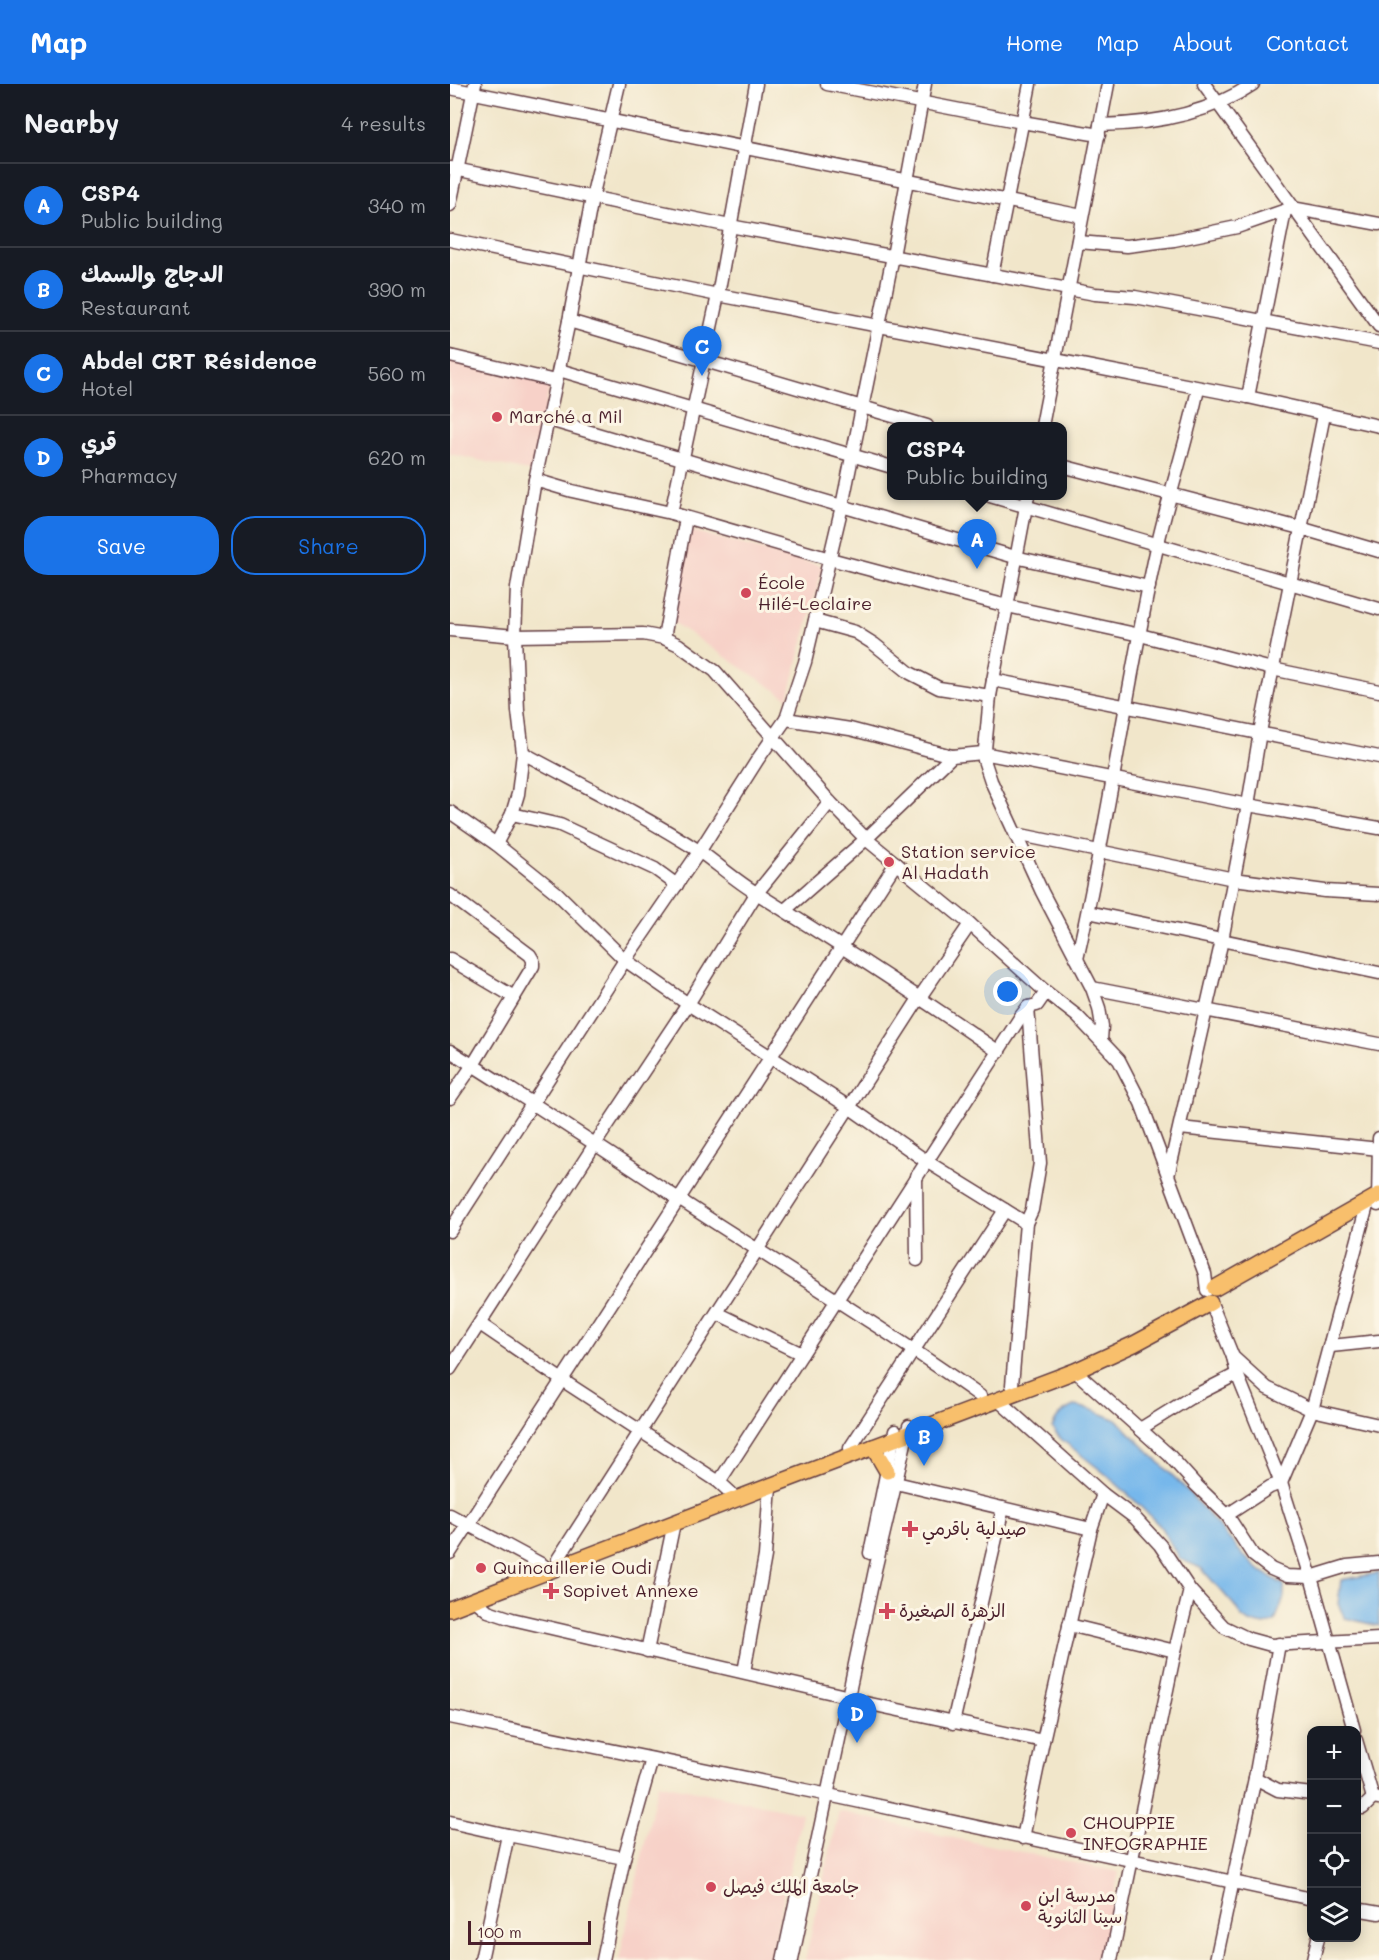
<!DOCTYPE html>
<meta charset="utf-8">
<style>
:root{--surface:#171b24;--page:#242831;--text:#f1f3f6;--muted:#9ea1a6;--line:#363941;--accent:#1a73e8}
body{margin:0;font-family:Mali,"Playpen Sans Arabic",sans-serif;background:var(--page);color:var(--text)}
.controls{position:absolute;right:18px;bottom:18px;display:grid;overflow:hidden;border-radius:12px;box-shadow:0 3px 15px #0003}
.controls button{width:54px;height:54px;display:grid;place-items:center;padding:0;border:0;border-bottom:2px solid var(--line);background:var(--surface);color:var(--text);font:30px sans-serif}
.scale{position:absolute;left:18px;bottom:15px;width:123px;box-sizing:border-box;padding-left:6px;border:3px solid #4a1f2b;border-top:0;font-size:16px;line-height:21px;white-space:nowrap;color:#4a1f2b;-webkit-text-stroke:4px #fcf5e5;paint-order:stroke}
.you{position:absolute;left:558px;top:908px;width:21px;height:21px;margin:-15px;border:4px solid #fff;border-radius:50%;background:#1a73e8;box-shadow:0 0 0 9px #1a73e833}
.badge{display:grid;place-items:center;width:39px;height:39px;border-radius:50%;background:var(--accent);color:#fff;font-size:20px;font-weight:700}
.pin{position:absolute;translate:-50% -50px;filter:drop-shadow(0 2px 3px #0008)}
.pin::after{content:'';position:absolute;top:32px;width:21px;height:18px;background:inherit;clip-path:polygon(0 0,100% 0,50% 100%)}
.popup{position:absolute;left:437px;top:338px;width:180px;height:78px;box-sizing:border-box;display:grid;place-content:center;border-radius:12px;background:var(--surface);filter:drop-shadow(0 2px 4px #0005);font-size:20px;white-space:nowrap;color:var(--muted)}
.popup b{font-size:22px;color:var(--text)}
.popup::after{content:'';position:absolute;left:50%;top:100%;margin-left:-12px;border:12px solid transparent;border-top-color:var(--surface)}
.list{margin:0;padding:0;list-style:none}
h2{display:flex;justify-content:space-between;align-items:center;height:78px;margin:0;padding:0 24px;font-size:26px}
h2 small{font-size:20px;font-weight:400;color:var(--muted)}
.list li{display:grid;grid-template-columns:39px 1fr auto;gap:18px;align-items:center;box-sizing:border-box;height:84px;padding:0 24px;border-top:2px solid var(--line)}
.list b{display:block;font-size:22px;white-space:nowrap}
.list p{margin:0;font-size:20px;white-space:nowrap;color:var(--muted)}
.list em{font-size:20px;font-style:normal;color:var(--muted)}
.actions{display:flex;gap:12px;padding:18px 24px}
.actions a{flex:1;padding:14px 0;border:2px solid var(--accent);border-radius:24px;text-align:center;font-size:21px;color:var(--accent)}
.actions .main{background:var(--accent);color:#fff}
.icon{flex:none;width:33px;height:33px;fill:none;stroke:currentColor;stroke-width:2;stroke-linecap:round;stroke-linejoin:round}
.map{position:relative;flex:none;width:929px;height:1876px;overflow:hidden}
header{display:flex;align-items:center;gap:36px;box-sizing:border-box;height:84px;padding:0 30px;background:var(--accent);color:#fff}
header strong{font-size:28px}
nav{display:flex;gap:33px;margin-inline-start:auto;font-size:21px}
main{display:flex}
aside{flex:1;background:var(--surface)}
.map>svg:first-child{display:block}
</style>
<header>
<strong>Map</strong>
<nav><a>Home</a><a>Map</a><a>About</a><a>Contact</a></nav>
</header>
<main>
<aside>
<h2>Nearby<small>4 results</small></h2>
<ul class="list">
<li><span class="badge">A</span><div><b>CSP4</b><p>Public building</p></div><em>340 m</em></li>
<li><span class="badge">B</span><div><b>الدجاج والسمك</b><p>Restaurant</p></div><em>390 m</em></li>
<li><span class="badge">C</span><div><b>Abdel CRT Résidence</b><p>Hotel</p></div><em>560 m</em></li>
<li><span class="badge">D</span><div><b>قري</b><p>Pharmacy</p></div><em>620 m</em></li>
</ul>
<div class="actions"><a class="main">Save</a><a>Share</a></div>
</aside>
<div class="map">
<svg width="929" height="1876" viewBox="0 0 929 1876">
<rect width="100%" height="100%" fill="#fcf5e5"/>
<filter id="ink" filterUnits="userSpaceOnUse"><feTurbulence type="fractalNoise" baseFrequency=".0167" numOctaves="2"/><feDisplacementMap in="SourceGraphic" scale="12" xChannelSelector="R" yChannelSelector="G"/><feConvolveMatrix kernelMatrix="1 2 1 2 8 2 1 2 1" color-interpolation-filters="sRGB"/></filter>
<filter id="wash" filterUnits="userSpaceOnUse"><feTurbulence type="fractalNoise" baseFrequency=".008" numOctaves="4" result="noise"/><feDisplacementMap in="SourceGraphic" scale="24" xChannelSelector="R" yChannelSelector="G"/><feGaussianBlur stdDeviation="1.35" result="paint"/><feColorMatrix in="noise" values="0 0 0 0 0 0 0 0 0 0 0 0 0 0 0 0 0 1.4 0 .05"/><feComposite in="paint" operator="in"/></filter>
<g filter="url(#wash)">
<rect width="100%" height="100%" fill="#f1e6ca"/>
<!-- built -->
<g fill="#f7d1c8">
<polygon points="0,274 101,297 83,388 0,370"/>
<polygon points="239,446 373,482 338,614 221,537"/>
<polygon points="208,1699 352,1729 320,1876 169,1876"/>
<polygon points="389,1727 504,1754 669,1788 650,1876 355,1876"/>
</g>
<!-- water -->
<g fill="#76b7eb" stroke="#606b8b" stroke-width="1.5">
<path d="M624,1322l16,3 27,11 69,69 58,67 14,13 26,16v13l-9,23 -10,4 -16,-3 -7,-5 -8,-12 -33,-37 -21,-9 -20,-33 -26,-26 -26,-24 -47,-37 -9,-11c5,-12 10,-17 22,-22z"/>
<polygon points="929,1489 929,1542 895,1534 888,1520 891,1496"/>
</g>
</g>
<g filter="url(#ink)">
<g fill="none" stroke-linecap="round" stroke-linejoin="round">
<!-- minor casing -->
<g stroke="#633d43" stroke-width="15">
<g id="minor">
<polyline points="377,0 572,38 649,51"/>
<polyline points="754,0 929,242"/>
<polyline points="0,4 632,132"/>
<path d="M650,41c53,-1 109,-11 153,-41"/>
<polyline points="0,84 280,142 645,210 685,213 929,259"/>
<polyline points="0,121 25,0"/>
<polyline points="0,156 268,211 798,313 929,342"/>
<polyline points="628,158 677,162 724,156 787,143 842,124 929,140"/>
<polyline points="542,191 580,0"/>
<polyline points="119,237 477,342"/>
<polyline points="0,272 105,297"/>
<polyline points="109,286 442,383"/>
<polyline points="798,313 835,127"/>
<polyline points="96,335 565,473 699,503"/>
<polyline points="592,342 658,0"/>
<polyline points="612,382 850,444 929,467"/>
<polyline points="85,396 122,407 221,429 380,475 557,522 690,551 822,585 929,607"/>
<polyline points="540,412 929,525"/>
<polyline points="578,412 540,612 534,676 541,697 592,808 642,904 649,924 652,942 651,956"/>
<polyline points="221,429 268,211 306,0"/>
<polyline points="365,537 405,548 424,560 460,589 489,604 540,612"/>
<polyline points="0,546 65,552 193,550 214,554 229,561 265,587 380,718 416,755 520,840 596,908 627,932 669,976 691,1019 755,1190 757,1206"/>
<polyline points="214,554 236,434"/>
<polyline points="543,596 929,673"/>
<polyline points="336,635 400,645 502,672 533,669 798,721 929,744"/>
<path d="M73,669c59,32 120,62 176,98 20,14 38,31 59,43 82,51 162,103 241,158"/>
<polyline points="0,728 46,760 107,809 175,876 238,920 399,1023 476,1077 576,1139"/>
<polyline points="62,730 110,741 205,785 227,801"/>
<polyline points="566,750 784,795 875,807 929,810"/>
<polyline points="46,760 62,730 68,710 73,669 68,627 65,552 67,504 85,396 119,237 142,114 169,0"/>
<polyline points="0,811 80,871 83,876 83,882 23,981 0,1014"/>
<polyline points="335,826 416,755 502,672"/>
<polyline points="638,828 929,889"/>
<polyline points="0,875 64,913"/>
<path d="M627,875c32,-138 50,-278 81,-416 12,-52 29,-102 40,-154"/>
<polyline points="642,904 929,960"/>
<path d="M0,967c89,55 176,114 264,171 89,57 180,113 266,174"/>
<polyline points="730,1044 929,1065"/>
<polyline points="719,1088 772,856 798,721 810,648 874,331"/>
<polyline points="466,1092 467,1176"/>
<polyline points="928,1121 929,1054"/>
<polyline points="0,1147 175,876 249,768 308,675 336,635 355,578 392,422 443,172 475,0"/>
<polyline points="761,1219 783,1273 817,1304 862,1326 929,1341"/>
<polyline points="267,1229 352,1270"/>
<polyline points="30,1240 112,1296 269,1398 281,1409"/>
<polyline points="881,1262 929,1257"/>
<polyline points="783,1273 787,1290 831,1399 861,1493 904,1646"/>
<polyline points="0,1285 145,1060 238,920 306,810 380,718"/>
<polyline points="625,1287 719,1371 746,1401 777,1431 803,1471 821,1485 837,1492 861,1493 897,1482 929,1479"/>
<polyline points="562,1301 576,1139 582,1126 590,1079 578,923"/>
<polyline points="548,1316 653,1410 685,1434 710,1461 740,1506 774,1543 799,1555 821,1561 929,1555"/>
<polyline points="690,1345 740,1314 787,1290"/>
<polyline points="400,1364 555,1126"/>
<polyline points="269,1398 571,932 578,923 587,921 596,908"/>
<polyline points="446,1399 641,1445"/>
<polyline points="0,1431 93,1481"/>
<polyline points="777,1431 820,1403 831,1399 862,1326 918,1118"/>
<polyline points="0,1469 446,779"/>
<polyline points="420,1469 445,1347"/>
<polyline points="108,1475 470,913 520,840"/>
<polyline points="25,1516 38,1527 62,1535 391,1611"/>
<polyline points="619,1541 725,1567"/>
<polyline points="197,1567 224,1439"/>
<polyline points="294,1588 315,1472 320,1402"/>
<polyline points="397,1615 593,1657"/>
<polyline points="0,1633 369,1709 862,1815"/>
<polyline points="503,1639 553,1424"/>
<polyline points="906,1656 923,1714 929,1715"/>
<polyline points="805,1694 828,1706 862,1710"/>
<polyline points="906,1723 913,1724 923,1714"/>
<polyline points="0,1738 58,1751 174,1774"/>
<polyline points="573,1754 593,1657 641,1445 653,1410"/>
<polyline points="906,1825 929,1829"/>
<polyline points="31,1876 58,1751"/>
<polyline points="153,1876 174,1774 202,1675"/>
<polyline points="333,1876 348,1806"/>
<polyline points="342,1876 425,1486 459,1342"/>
<polyline points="661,1876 725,1567 740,1506"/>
<polyline points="766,1876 805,1694 829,1560"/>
<polyline points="863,1876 868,1854"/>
</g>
</g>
<!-- major casing -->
<g stroke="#633d43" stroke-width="18">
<g id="major">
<polyline points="765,1204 929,1111"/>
<polyline points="423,1363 437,1387"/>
<polyline points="0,1525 320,1402 625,1287 684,1260 760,1219"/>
</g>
</g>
<!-- minor -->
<use href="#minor" stroke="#fff" stroke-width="12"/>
<!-- major -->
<use href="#major" stroke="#f8bf6c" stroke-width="15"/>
</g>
</g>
<!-- markers -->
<g fill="#d1495b" stroke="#fcf5e5" stroke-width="2">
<circle cx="47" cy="333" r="6"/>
<circle cx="296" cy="509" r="6"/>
<circle cx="439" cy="778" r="6"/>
<path d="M457 1436h6v6h6v6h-6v6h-6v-6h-6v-6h6z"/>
<circle cx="31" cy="1484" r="6"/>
<path d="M98 1498h6v6h6v6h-6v6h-6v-6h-6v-6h6z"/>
<path d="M434 1518h6v6h6v6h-6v6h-6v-6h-6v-6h6z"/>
<circle cx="621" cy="1749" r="6"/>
<circle cx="261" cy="1803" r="6"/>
<circle cx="576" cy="1822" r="6"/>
</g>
<g text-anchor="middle" stroke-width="6" stroke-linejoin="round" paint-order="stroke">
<!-- poi labels -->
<g font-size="18" fill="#4a1f2b" stroke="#fcf5e5" text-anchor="start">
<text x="59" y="339">Marché a Mil</text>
<text x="308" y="505">École<tspan x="308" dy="21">Hilé-Leclaire</tspan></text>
<text x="451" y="774">Station service<tspan x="451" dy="21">Al Hadath</tspan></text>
<text x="472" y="1451">صيدلية باقرمي</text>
<text x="43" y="1490">Quincaillerie Oudi</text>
<text x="113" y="1513">Sopivet Annexe</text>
<text x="449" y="1533">الزهرة الصغيرة</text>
<text x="633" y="1745">CHOUPPIE<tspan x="633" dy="21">INFOGRAPHIE</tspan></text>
<text x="273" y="1809">جامعة الملك فيصل</text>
<text x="588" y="1818">مدرسة ابن<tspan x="588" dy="21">سينا الثانوية</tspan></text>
</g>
</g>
</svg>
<div class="controls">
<button>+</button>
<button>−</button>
<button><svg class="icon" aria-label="locate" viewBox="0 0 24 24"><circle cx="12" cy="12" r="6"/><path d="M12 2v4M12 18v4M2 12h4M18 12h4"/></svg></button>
<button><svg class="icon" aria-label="layers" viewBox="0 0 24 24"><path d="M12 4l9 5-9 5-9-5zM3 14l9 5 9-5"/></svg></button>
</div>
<div class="scale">100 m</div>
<div class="you"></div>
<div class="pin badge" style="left:527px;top:485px">A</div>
<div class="popup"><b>CSP4</b>Public building</div>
<div class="pin badge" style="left:474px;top:1382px">B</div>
<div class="pin badge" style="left:252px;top:292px">C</div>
<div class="pin badge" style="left:407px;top:1659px">D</div>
</div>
</main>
